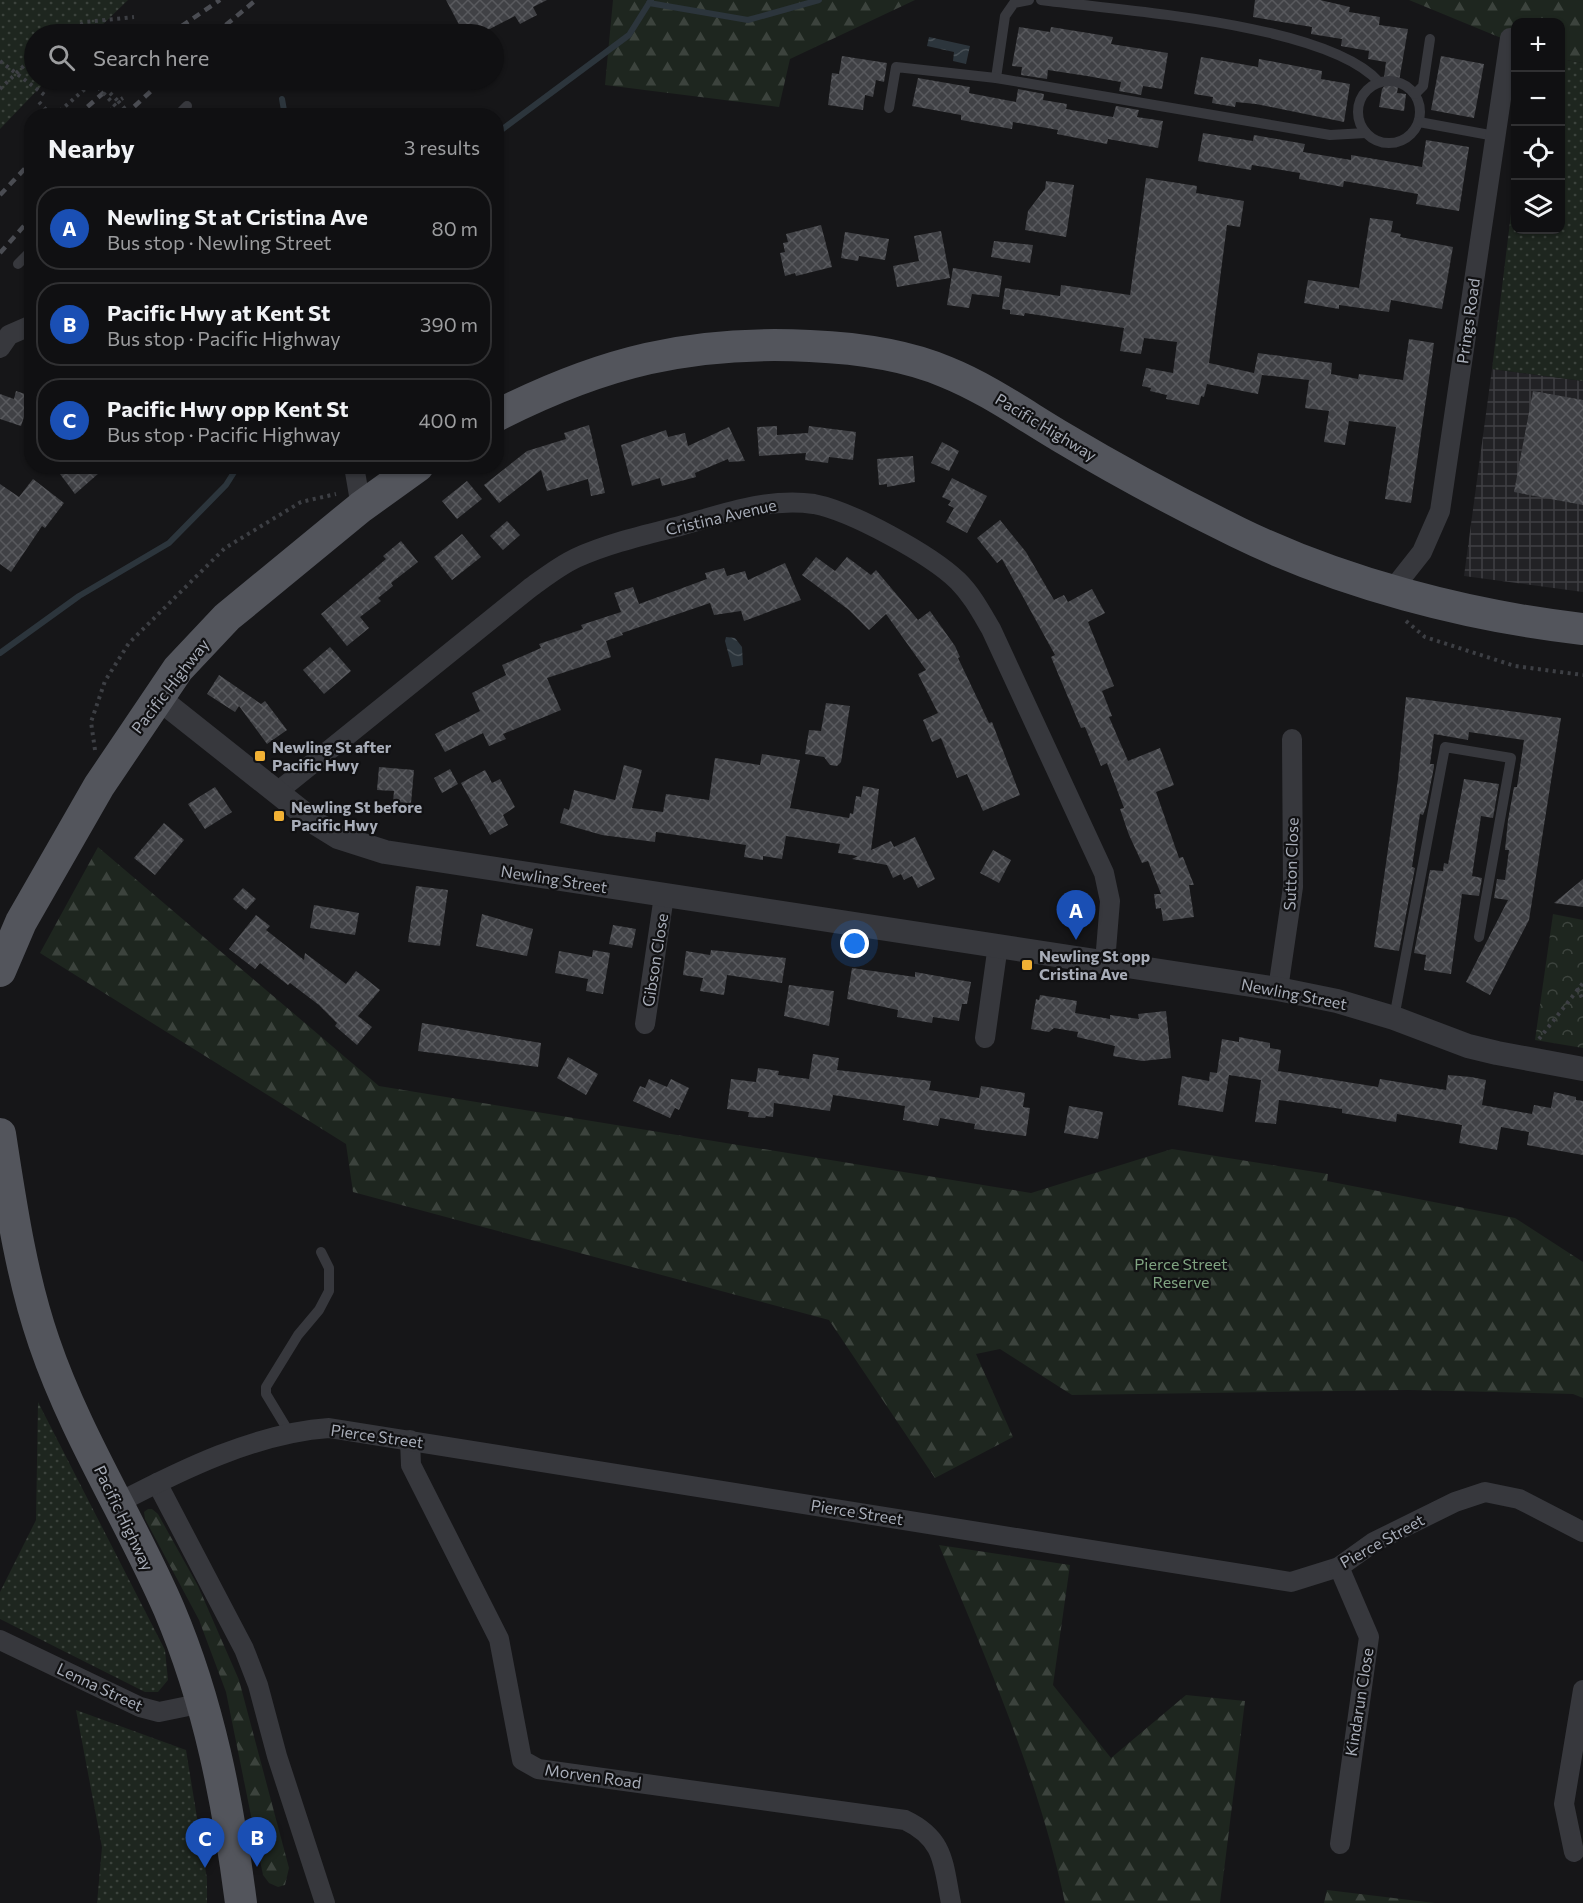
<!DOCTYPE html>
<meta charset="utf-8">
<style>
:root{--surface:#101012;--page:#19191b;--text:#f1f3f6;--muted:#9c9d9f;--line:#303032;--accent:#f2b134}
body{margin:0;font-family:Commissioner,sans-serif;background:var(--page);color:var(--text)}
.controls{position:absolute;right:18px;top:18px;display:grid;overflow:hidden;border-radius:12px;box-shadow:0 2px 4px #0004}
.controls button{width:54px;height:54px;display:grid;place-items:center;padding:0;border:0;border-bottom:2px solid var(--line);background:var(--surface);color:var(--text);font:30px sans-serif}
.you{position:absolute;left:855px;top:944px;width:21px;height:21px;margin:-15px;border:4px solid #fff;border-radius:50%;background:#1a73e8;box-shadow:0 0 0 9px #1a73e833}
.badge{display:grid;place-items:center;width:39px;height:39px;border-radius:50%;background:var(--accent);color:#fff;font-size:20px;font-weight:700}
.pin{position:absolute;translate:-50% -50px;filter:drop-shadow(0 2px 3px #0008)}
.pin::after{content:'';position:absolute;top:32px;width:21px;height:18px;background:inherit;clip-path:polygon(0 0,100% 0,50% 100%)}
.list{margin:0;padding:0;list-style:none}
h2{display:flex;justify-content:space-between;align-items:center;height:78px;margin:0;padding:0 24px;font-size:26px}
h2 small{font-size:20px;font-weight:400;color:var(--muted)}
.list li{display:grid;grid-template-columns:39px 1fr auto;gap:18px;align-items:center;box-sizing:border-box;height:84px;margin:0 12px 12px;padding:0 12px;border:2px solid var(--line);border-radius:24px}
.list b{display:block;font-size:22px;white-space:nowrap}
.list p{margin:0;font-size:20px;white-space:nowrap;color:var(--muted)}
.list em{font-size:20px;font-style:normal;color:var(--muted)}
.icon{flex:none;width:33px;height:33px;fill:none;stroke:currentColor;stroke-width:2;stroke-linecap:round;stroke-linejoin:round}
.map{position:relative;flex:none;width:1583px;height:1903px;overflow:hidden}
.search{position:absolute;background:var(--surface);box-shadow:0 2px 4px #0004;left:24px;top:24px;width:480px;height:66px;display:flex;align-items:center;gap:15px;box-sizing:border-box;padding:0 21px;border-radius:33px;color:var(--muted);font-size:22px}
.panel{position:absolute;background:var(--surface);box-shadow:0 2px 4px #0004;left:24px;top:108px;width:480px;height:366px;border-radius:24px}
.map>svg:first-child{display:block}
</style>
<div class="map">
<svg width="1583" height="1903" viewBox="0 0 1583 1903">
<defs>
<pattern id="industrial-grid" width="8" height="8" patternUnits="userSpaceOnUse" patternTransform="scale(1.5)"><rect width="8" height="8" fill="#222225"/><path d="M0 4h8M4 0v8" fill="none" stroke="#3f3f43"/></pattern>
<pattern id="grass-dots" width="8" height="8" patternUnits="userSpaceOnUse" patternTransform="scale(1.5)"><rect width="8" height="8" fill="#1e261f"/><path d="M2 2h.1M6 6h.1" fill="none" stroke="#3c433d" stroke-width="1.8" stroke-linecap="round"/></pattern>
<pattern id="forest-firs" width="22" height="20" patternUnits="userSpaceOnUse" patternTransform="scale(1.5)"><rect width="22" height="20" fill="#1e261f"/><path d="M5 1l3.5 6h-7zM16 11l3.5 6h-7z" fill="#3c433d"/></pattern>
<pattern id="park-crowns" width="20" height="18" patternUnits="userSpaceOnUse" patternTransform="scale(1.5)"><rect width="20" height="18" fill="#1e261f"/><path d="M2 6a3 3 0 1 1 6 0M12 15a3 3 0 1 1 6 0" fill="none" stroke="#3c433d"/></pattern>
<pattern id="water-waves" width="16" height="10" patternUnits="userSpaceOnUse" patternTransform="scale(1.5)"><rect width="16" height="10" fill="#2c353c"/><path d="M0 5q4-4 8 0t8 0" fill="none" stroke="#485056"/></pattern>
<pattern id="building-cross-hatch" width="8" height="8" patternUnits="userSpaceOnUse" patternTransform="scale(1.5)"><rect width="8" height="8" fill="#404145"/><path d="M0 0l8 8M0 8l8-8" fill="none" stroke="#595a5e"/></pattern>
</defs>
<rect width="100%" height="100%" fill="#161618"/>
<!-- industrial -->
<polygon fill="url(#industrial-grid)" points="1492,369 1583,381 1583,592 1464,576"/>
<!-- grass -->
<g fill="url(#grass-dots)">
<polygon points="0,0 128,0 93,34 34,34 34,80 47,80 0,129"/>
<polygon points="1561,59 1583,63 1583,381 1492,369 1515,181 1516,230 1560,230"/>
<polygon points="38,1402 165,1650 168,1680 158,1692 145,1692 0,1619 0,1592 36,1520"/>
<polygon points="76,1710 186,1750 207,1879 207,1903 97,1903 102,1847"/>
</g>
<!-- forest -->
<g fill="url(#forest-firs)">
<polygon points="613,0 915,0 790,59 779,107 605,85"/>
<polygon points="1409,0 1583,0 1583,63 1561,59 1560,22 1516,22 1515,29 1509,29 1506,40"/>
<polygon points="98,847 379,1086 1031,1193 1172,1149 1328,1174 1327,1181 1515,1218 1583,1262 1583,1398 1573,1394 1408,1390 1072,1395 1000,1349 976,1354 1013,1437 935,1478 829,1320 353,1192 346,1144 40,953"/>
<polygon points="148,1509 152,1509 158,1514 198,1586 239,1680 289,1868 285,1885 278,1887 269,1883 263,1875 226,1692 199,1620 145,1519 144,1512"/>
<path d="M939,1545l131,20 -17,120 58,73 75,-63 59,6 -25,202h-155c-26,-125 -78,-241 -126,-358z"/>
<polygon points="1327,1890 1435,1903 1324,1903"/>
</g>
<!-- park -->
<polygon fill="url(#park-crowns)" points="1553,914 1583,920 1583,1048 1535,1040"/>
<!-- water -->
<g fill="url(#water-waves)">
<polygon points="929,37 970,46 966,64 953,61 954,52 927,46"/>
<polygon points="726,637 735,638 742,647 743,665 732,667 725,641"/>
</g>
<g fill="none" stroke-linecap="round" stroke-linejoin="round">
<!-- stream -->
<g stroke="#2c353c" stroke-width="6">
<polyline points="649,3 748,20 819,0"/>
<polyline points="282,99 285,116"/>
<polyline points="496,134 629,35 651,0"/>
<polyline points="0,653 79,596 169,543 226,485 238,466"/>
</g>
</g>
<!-- building -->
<g fill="url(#building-cross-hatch)">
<polygon points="446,0 547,0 533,7 537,15 520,24 515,16 480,34 464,34"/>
<polygon points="1255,0 1320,0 1350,7 1349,12 1380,17 1379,25 1408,29 1397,93 1406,94 1404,111 1379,107 1382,89 1386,84 1384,77 1386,62 1368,59 1369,51 1341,46 1342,39 1311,34 1312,27 1253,17"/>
<polygon points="1019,27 1050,32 1051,27 1113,37 1111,44 1168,53 1162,89 1143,86 1141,95 1119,91 1121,82 1087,76 1048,70 1047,79 1021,75 1022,67 1012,66"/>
<polygon points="842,56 887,63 884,82 876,80 873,97 865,95 863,110 828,105 832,73 839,74"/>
<polygon points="1441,56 1484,64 1474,118 1431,110"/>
<polygon points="1201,57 1258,67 1259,59 1322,71 1321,79 1350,84 1344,122 1256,104 1236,102 1235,107 1212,103 1213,97 1194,94"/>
<polygon points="918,78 970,87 969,93 1016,102 1018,89 1044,94 1043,100 1067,104 1066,109 1113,117 1116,106 1139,110 1137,117 1163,121 1158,148 1108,139 1107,144 1057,134 1058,130 1013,122 1012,129 961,120 961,115 912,106"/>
<polygon points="1203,133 1253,141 1254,135 1305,144 1303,152 1351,160 1351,155 1422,167 1426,140 1469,147 1459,211 1416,204 1418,194 1344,181 1343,187 1299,179 1300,173 1252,165 1251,170 1198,161"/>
<polygon points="1146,178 1197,186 1196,193 1244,201 1240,227 1227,225 1209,363 1254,373 1258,353 1332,363 1331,374 1358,379 1359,374 1403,380 1409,339 1434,343 1411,503 1385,499 1396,427 1349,421 1345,445 1324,442 1329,411 1305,408 1309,380 1262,375 1258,394 1207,384 1204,397 1201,396 1199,405 1166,399 1167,395 1150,391 1151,388 1142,386 1146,368 1173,373 1177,342 1144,338 1141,354 1120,351 1124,328 1025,313 1024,316 1010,314 1010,310 1002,309 1005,288 1060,296 1061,285 1130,295"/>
<polygon points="1046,181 1074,185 1066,237 1025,230 1028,211 1045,189"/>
<polygon points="1370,218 1393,221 1391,232 1401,234 1400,237 1453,247 1442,309 1391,300 1389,312 1339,305 1339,309 1304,303 1308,280 1359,288"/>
<polygon points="821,225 832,267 796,276 795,273 785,276 780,253 785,252 783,243 788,242 786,234"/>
<polygon points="941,231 950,278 897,287 893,266 919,261 914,236"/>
<polygon points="845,232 889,239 885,260 859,256 858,261 841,258"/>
<polygon points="994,241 1033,245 1030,263 991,257"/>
<polygon points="953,268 1002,276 999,297 972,294 969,308 947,305"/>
<polygon points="16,391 31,396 21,426 0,419 0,394 14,399"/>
<polygon points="1533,391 1583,400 1583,505 1514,492"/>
<polygon points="589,425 605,493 591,496 588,479 547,491 541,470 499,503 484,485 527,451 566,439 564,433"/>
<polygon points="777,426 777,435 808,433 809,426 856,432 853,460 829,457 828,463 805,460 806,453 759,456 757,427"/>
<polygon points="729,427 745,461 729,462 728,459 695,473 696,477 662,486 660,478 632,486 621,445 666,430 668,437 685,433 688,446"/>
<polygon points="942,442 959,451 949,471 931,463"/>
<polygon points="913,456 915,482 887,487 887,484 879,485 877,459"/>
<polygon points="54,466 107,466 75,494"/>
<polygon points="952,478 987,496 967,533 946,522 954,508 948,505 951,501 942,497"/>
<polygon points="33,479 64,503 45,528 42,526 11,572 0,564 0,484 19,497"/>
<polygon points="467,481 482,499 457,519 442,501"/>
<polygon points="1000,520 1026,552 1054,600 1064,595 1068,602 1092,589 1105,613 1088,622 1114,686 1102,691 1112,716 1109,717 1128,761 1160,748 1174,785 1156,792 1179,858 1183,857 1194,885 1189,885 1194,917 1163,921 1161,908 1156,909 1154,894 1161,894 1148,861 1142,863 1129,835 1120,809 1124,808 1107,763 1101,766 1085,727 1081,728 1051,657 1055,655 1002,559 997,563 977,538"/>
<polygon points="507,521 520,535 503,550 490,536"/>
<polygon points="462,534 481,557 452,580 434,557"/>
<polygon points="401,541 418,562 391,583 393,586 378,598 381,601 360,617 369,628 347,646 321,614 386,559 383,556"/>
<polygon points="816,557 835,571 847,557 871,575 876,570 918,620 930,611 955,646 960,657 958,658 989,723 992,722 1020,795 983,811 967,774 957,778 941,738 932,742 923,720 938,713 918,674 926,670 886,614 869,630 849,610 802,575"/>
<polygon points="785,563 801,600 744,621 741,611 714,615 710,603 622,633 623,635 606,641 611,657 547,678 561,710 503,734 506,739 489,746 483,733 445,752 435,734 480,711 472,693 506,675 502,665 541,648 539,644 583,629 581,625 621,612 614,593 633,587 639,604 707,579 705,573 724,568 727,576 745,571 748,580"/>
<polygon points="330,647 351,671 324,694 303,670"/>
<polygon points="219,675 261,704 265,701 287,730 267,744 239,706 235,712 207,694"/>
<polygon points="1406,697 1561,718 1529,920 1490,995 1466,982 1508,900 1494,898 1497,879 1505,880 1509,850 1505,850 1508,820 1514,787 1517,787 1524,740 1469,732 1468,740 1434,734 1430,764 1434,764 1434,767 1426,807 1423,815 1420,814 1412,867 1415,868 1399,951 1374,947 1398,779"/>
<polygon points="826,703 850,706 841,762 837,766 830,765 824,757 805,754 809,730 821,731"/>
<polygon points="762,754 800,760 790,808 849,818 850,813 853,814 856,796 861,797 863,786 879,789 871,850 891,841 894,847 915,837 935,879 918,888 912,876 904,880 901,874 893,878 887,865 852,859 858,856 838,853 840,844 786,836 782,859 763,856 763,860 744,857 746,845 656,832 655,842 602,835 560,823 564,808 569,810 574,790 615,800 624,765 642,770 632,808 663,812 666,794 709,800 715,758 760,765"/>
<polygon points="379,767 414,770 411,803 393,802 394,791 377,790"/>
<polygon points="450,769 458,784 442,793 434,778"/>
<polygon points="485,770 492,783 500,779 515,807 503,815 508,825 490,835 461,783"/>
<polygon points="1464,779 1499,784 1493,818 1481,816 1472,876 1482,878 1479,896 1462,894 1451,974 1424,970 1426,955 1414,953 1430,870 1443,871 1444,863 1448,864"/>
<polygon points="215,787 232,812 205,829 188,804"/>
<polygon points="164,823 184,840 155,875 134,858"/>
<polygon points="993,850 1011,860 999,883 980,873"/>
<polygon points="1583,879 1583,907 1554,903"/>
<polygon points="416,886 448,890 440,946 408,942"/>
<polygon points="243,888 256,899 246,910 233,899"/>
<polygon points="314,905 359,913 355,935 310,928"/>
<polygon points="482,914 533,929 527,956 476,946"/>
<polygon points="256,915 270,926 266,930 304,960 305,953 346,984 356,971 380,990 358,1016 372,1027 357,1045 335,1026 337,1023 319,1005 290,983 288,985 260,963 255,969 229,949"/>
<polygon points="613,925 636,929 632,948 609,944"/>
<polygon points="593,950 610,953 603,994 586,991 588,979 555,973 559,951 592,957"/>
<polygon points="711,950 786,958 782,983 727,975 724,995 700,991 703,978 683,975 686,951 710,955"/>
<polygon points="852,968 915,977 915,972 971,982 967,1004 962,1004 959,1021 933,1017 932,1023 897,1017 898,1010 847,999"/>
<polygon points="789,985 834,991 829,1026 784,1016"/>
<polygon points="1040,995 1077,1001 1075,1013 1110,1019 1110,1015 1139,1019 1138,1014 1166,1011 1171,1058 1142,1061 1113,1056 1115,1046 1077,1037 1078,1032 1054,1028 1049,1032 1031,1029 1036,999 1039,1000"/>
<polygon points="422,1023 541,1043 538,1067 418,1051"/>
<polygon points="1239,1037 1270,1043 1270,1048 1281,1050 1278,1071 1378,1087 1380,1079 1446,1090 1448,1075 1471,1077 1486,1080 1482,1105 1532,1114 1534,1105 1551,1108 1554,1092 1576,1097 1576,1100 1583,1101 1583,1155 1527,1145 1529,1132 1501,1127 1497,1150 1459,1143 1462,1125 1397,1114 1396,1122 1342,1113 1342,1109 1279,1100 1276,1124 1255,1122 1261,1080 1229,1075 1223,1112 1178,1105 1182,1076 1209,1081 1210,1072 1217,1073 1222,1039 1239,1042"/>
<polygon points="813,1054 839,1058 837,1070 931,1081 929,1090 979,1098 981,1086 1025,1093 1023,1107 1030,1108 1026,1136 974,1129 975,1124 940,1118 938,1126 903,1120 905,1106 833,1095 830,1111 774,1103 773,1117 766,1116 765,1118 748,1117 749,1112 727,1109 731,1079 756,1082 758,1068 779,1071 778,1075 809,1079"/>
<polygon points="568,1057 598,1074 586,1095 557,1078"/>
<polygon points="649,1079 667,1087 671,1079 689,1088 679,1110 675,1108 670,1118 633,1101 640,1086 645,1088"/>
<polygon points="1069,1106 1103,1112 1098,1139 1064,1133"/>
</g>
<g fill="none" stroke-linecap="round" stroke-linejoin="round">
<!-- path -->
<g stroke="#3d3f44" stroke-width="4" stroke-dasharray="3 4.5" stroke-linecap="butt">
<polyline points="60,34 86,22 134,17"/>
<polyline points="0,61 46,96"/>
<polyline points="0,89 34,56"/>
<polyline points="110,93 118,101 123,98"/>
<polyline points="118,101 125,109"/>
<polyline points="39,102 52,116"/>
<polyline points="54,116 93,82"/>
<polyline points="104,116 115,106"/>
<polyline points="1406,621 1425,637 1515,666 1583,675"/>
<polyline points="95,750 91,722 105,681 129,643 225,548 301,502 336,494"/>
<polyline points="1577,988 1583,1000"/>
<polyline points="1539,1039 1583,983"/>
</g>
<!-- service -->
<g stroke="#37383d" stroke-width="10">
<polyline points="1029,0 1014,3 1005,16 996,78 1330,135 1366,133"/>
<path d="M1041,0c81,11 285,23 338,82"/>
<circle cx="1389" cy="112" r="31"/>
<polyline points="1415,94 1423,86 1430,39"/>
<polyline points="889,108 896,67 996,78"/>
<polyline points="177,116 187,106"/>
<polyline points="1419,122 1495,136"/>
<polyline points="18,264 32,250"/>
<polyline points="1394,1018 1445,747 1511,758 1479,937"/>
<polyline points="289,1432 266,1394 266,1387 298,1335 319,1310 329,1291 329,1268 321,1252"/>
</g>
<!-- minor -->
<g stroke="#37383d" stroke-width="20">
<polyline points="0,348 9,335 32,325"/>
<polyline points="354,466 361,507"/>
<polyline points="1392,590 1422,552 1440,511 1510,38"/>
<path d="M276,793l254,-205c14,-10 29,-22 46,-30 33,-15 69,-23 104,-32 43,-12 89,-29 134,-22 37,7 116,50 144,77 14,14 23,31 33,48l113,244 6,28 -5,61"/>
<polyline points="1278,989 1293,887 1292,739"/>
<polyline points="645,1024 664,896"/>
<polyline points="985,1038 998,945"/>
<path d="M410,1440l1,25 88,174 23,121 16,9 367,51c40,19 38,44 46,83"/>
<polyline points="157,1483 244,1649 258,1685 277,1756 325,1903"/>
<path d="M116,1504c65,-34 140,-71 213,-76l962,154 48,-15 35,-25 81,-40 30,-10 34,7 64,33"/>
<polyline points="1339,1567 1369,1637 1340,1844"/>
<polyline points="0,1640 140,1707 159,1712 203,1703"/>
<polyline points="1574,1852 1564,1804 1583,1690"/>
</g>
<!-- tertiary -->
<polyline stroke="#37383d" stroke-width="24" points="157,697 317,824 338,837 385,852 1278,989 1337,1001 1394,1018 1468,1046 1497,1053 1583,1069"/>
<!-- primary -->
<g stroke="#53555c" stroke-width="32">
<path d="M496,416c106,-54 195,-76 314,-70 46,2 94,8 136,26 42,17 78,43 117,66 57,34 115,65 174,94 104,51 231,84 346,97"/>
<polyline points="0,971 21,922 99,786 178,669 227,617 361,507 418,466"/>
<path d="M0,1134c11,71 21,141 44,208 32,94 86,177 125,267 40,94 59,193 72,294"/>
</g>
<!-- rail -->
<g stroke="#4a4c52" stroke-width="4.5" stroke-dasharray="8 6" stroke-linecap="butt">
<polyline points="170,34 220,0"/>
<polyline points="215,34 256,0"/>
<polyline points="77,116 118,80"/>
<polyline points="124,116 163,80"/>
<polyline points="0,195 32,161"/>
<polyline points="0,253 32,217"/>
</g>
<!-- path-bridge -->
<polyline stroke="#3d3f44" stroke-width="4" stroke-dasharray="3 4.5" stroke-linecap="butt" points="93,82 125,116"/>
</g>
<!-- markers -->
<g fill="#f2b134" stroke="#111113" stroke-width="2">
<rect x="254" y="750" width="12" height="12" rx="3"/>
<rect x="273" y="810" width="12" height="12" rx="3"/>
<rect x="1021" y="959" width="12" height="12" rx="3"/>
</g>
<g text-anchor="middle" stroke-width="4.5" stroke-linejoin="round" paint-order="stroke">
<!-- street labels -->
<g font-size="16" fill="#a8adb8" stroke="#111113">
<text transform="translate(1468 321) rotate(-82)" y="6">Prings Road</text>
<text transform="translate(1046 427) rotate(31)" y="6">Pacific Highway</text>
<text transform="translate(721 517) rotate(-13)" y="6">Cristina Avenue</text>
<text transform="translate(170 686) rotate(-52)" y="6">Pacific Highway</text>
<text transform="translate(1291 864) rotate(-88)" y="6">Sutton Close</text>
<text transform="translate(554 879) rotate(9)" y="6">Newling Street</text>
<text transform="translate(655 960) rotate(-81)" y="6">Gibson Close</text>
<text transform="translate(1294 994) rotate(11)" y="6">Newling Street</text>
<text transform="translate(377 1436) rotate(8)" y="6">Pierce Street</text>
<text transform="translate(857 1512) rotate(9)" y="6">Pierce Street</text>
<text transform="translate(124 1518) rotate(64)" y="6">Pacific Highway</text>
<text transform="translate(1382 1541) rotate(-29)" y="6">Pierce Street</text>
<text transform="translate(100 1687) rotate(25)" y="6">Lenna Street</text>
<text transform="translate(1359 1702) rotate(-81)" y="6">Kindarun Close</text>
<text transform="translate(593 1776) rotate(8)" y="6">Morven Road</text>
</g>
<!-- poi labels -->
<g font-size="16" font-weight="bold" fill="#a8adb8" stroke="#111113" text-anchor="start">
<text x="272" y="753">Newling St after<tspan x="272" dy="18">Pacific Hwy</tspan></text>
<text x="291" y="813">Newling St before<tspan x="291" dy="18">Pacific Hwy</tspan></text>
<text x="1039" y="962">Newling St opp<tspan x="1039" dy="18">Cristina Ave</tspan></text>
</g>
<!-- park labels -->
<g font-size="16" fill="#7fa381" stroke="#111113">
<text x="1181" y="1270">Pierce Street<tspan x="1181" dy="18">Reserve</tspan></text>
</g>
</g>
</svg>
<div class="controls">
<button>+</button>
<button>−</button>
<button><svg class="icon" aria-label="locate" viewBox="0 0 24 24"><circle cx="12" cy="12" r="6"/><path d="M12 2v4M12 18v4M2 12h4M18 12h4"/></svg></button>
<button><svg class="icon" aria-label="layers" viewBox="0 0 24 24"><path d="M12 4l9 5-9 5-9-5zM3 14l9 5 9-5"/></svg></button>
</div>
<div class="you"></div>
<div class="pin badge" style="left:1076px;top:940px;background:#1a4fb4">A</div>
<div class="pin badge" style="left:257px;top:1867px;background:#1a4fb4">B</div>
<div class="pin badge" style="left:205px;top:1868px;background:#1a4fb4">C</div>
<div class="search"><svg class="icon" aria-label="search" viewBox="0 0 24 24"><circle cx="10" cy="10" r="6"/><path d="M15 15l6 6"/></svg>Search here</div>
<section class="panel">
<h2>Nearby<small>3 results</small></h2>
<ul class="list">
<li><span class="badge" style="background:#1a4fb4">A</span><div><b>Newling St at Cristina Ave</b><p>Bus stop · Newling Street</p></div><em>80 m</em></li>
<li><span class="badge" style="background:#1a4fb4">B</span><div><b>Pacific Hwy at Kent St</b><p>Bus stop · Pacific Highway</p></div><em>390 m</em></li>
<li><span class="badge" style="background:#1a4fb4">C</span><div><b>Pacific Hwy opp Kent St</b><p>Bus stop · Pacific Highway</p></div><em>400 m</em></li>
</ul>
</section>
</div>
